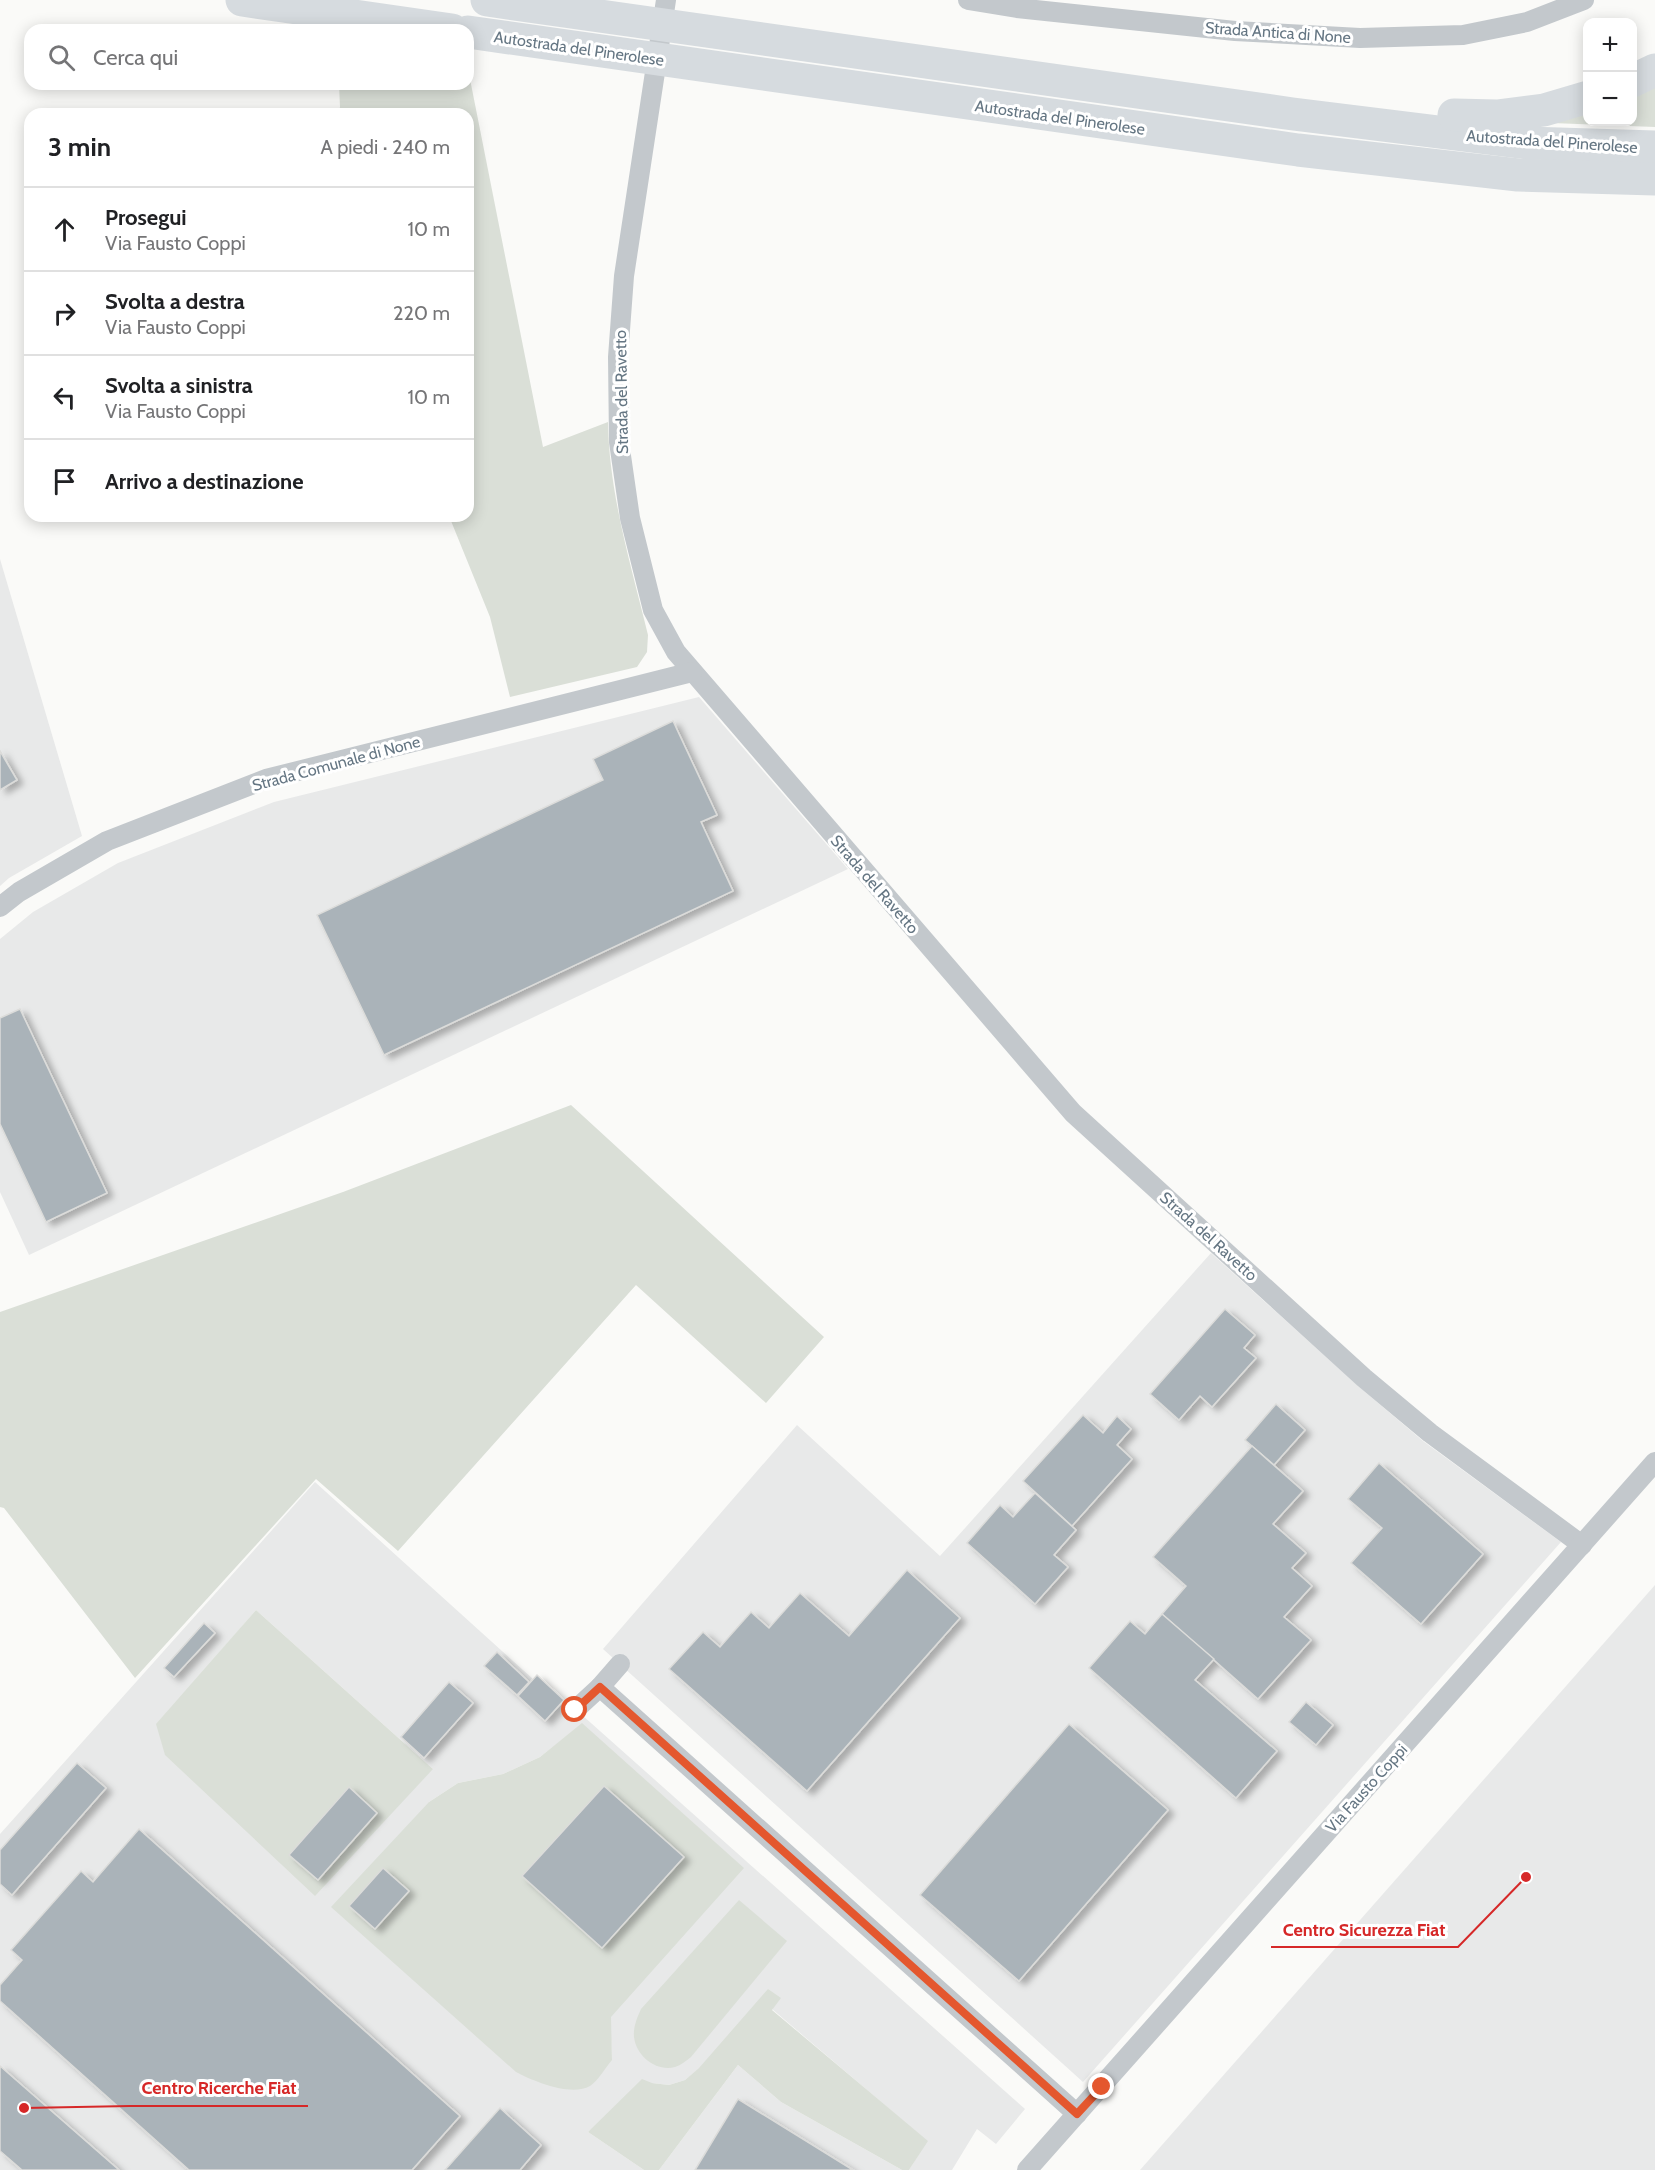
<!DOCTYPE html>
<html lang="it">
<meta charset="utf-8">
<style>
:root{--surface:#fff;--page:#f2f2f2;--text:#202124;--muted:#757577;--line:#e0e0e0}
body{margin:0;font-family:Cabin,sans-serif;background:var(--page);color:var(--text)}
.controls{position:absolute;right:18px;top:18px;display:grid;overflow:hidden;border-radius:12px;box-shadow:0 3px 15px #0003}
.controls button{width:54px;height:54px;display:grid;place-items:center;padding:0;border:0;border-bottom:2px solid var(--line);background:var(--surface);color:var(--text);font:30px sans-serif}
.stop{position:absolute;width:18px;height:18px;margin:-14px;border:4px solid #e4572e;border-radius:50%;background:#fff}
.stop.end{background:#e4572e;border-color:#fff;box-shadow:0 2px 6px #0008}
.list{margin:0;padding:0;list-style:none}
h2{display:flex;justify-content:space-between;align-items:center;height:78px;margin:0;padding:0 24px;font-size:26px}
h2 small{font-size:20px;font-weight:400;color:var(--muted)}
.list li{display:grid;grid-template-columns:39px 1fr auto;gap:18px;align-items:center;box-sizing:border-box;height:84px;padding:0 24px;border-top:2px solid var(--line)}
.list b{display:block;font-size:22px;white-space:nowrap}
.list p{margin:0;font-size:20px;white-space:nowrap;color:var(--muted)}
.list em{font-size:20px;font-style:normal;color:var(--muted)}
.icon{flex:none;width:33px;height:33px;fill:none;stroke:currentColor;stroke-width:2;stroke-linecap:round;stroke-linejoin:round}
.map{position:relative;flex:none;width:1655px;height:2170px;overflow:hidden}
.search{position:absolute;background:var(--surface);box-shadow:0 3px 15px #0003;left:24px;top:24px;width:450px;height:66px;display:flex;align-items:center;gap:15px;box-sizing:border-box;padding:0 21px;border-radius:18px;color:var(--muted);font-size:22px}
.panel{position:absolute;background:var(--surface);box-shadow:0 3px 15px #0003;left:24px;top:108px;width:450px;height:414px;border-radius:18px}
.map>svg:first-child{display:block}
</style>
<div class="map">
<svg width="1655" height="2170" viewBox="0 0 1655 2170">
<defs>
<filter id="shadow"><feDropShadow dx="6" dy="4" stdDeviation="3" flood-color="#0004"/></filter>
</defs>
<rect width="100%" height="100%" fill="#fafaf8"/>
<!-- built -->
<g fill="#e8e9e9" fill-rule="evenodd">
<polygon points="0,559 82,836 9,878 0,886"/>
<polygon points="699,697 848,869 29,1255 0,1192 0,939 33,912 118,863 274,802"/>
<polygon points="1211,1253 1357,1385 1423,1441 1561,1542 1083,2082 603,1649 797,1425 940,1556"/>
<path d="M315,1482l218,197 4,-4 488,434 -29,35 -19,-15 -25,41h-43l18,-29 -155,-132 -87,71 -16,5 -17,-2 -64,49 56,38h-644v-336zM256,1610l177,159 -276,-44zM582,1724l161,144 -133,149 2,43 -183,-258 29,-19 45,-9 37,-17z"/>
<polygon points="1655,1585 1655,2170 1140,2170"/>
<polygon points="738,2065 781,2102 902,2170 659,2170"/>
</g>
<!-- green -->
<g fill="#dadfd7">
<path d="M468,69l75,378 65,-25c1,72 23,143 40,213l-1,17 -10,15 -127,30 -20,-80 -41,-101h19v-402h-130l2,-7 -1,-23h129z"/>
<polygon points="1655,86 1655,127 1552,123 1587,112 1588,122 1632,122 1633,98"/>
<polygon points="571,1105 824,1337 766,1403 636,1285 398,1551 316,1479 135,1678 4,1508 0,1507 0,1312 343,1192"/>
<polygon points="256,1610 433,1769 315,1896 165,1755 156,1724"/>
<path d="M582,1723l162,145 -133,149 1,43c-7,8 -14,21 -22,26 -19,11 -57,-5 -74,-14l-185,-165 98,-105 29,-19 45,-9 37,-17z"/>
<path d="M739,1900l48,41 -96,116c-5,4 -10,8 -16,10 -19,5 -39,-11 -41,-30 -1,-10 3,-19 7,-28z"/>
<polygon points="768,1989 781,1998 772,2010 928,2141 909,2170 902,2170 781,2102 738,2065 659,2170 644,2170 588,2132 642,2079 652,2083 669,2085 685,2080 699,2068"/>
</g>
<!-- building -->
<g fill="#aab3b9" stroke="#dcdcda" stroke-width="1.5" filter="url(#shadow)">
<polygon points="673,721 717,815 701,822 733,891 384,1055 317,915 603,780 593,759"/>
<polygon points="0,751 17,780 0,790"/>
<polygon points="20,1009 107,1193 46,1222 0,1124 0,1018"/>
<polygon points="1225,1309 1255,1335 1244,1348 1256,1358 1212,1407 1200,1396 1179,1420 1150,1394"/>
<polygon points="1276,1404 1305,1430 1274,1465 1245,1440"/>
<polygon points="1083,1415 1103,1433 1117,1416 1131,1429 1117,1445 1132,1459 1072,1526 1023,1481"/>
<polygon points="1252,1446 1303,1491 1273,1524 1306,1553 1292,1568 1312,1586 1284,1617 1311,1640 1258,1699 1162,1614 1186,1586 1153,1557"/>
<polygon points="1379,1463 1483,1554 1421,1624 1351,1563 1382,1528 1348,1499"/>
<polygon points="1035,1493 1076,1530 1054,1555 1068,1567 1035,1604 967,1543 1000,1505 1013,1517"/>
<polygon points="907,1570 960,1618 807,1791 669,1669 703,1632 720,1647 751,1612 769,1628 800,1593 849,1636"/>
<polygon points="1162,1614 1214,1659 1195,1680 1277,1751 1236,1798 1089,1668 1130,1621 1145,1634"/>
<polygon points="204,1623 215,1633 174,1677 164,1668"/>
<polygon points="497,1652 529,1682 517,1695 484,1666"/>
<polygon points="537,1675 564,1700 545,1721 518,1696"/>
<polygon points="449,1682 473,1703 424,1758 401,1737"/>
<polygon points="1306,1702 1333,1725 1316,1745 1289,1722"/>
<polygon points="1069,1724 1168,1810 1019,1981 920,1895"/>
<polygon points="77,1763 106,1788 12,1895 0,1884 0,1850"/>
<polygon points="604,1786 684,1857 602,1948 522,1876"/>
<polygon points="349,1787 377,1813 318,1880 289,1855"/>
<polygon points="139,1829 460,2116 412,2170 189,2170 0,2001 0,1985 22,1960 11,1950 81,1871 93,1882"/>
<polygon points="383,1868 409,1891 375,1929 349,1906"/>
<polygon points="0,2066 119,2170 22,2170 0,2151"/>
<polygon points="738,2099 853,2170 695,2170"/>
<polygon points="500,2108 541,2145 520,2170 445,2170"/>
</g>
<g fill="none" stroke-linecap="round" stroke-linejoin="round">
<!-- minor -->
<g stroke="#c3c8cc" stroke-width="20">
<polyline points="666,0 624,276 618,357 619,442 630,518 653,610 676,652 1073,1113 1364,1378 1430,1433 1582,1545"/>
<polyline points="968,0 1017,8 1235,31 1360,38 1463,35 1527,22 1584,0"/>
<polyline points="0,907 19,892 107,841 266,779 692,672"/>
<polyline points="600,1687 620,1664"/>
<polyline points="575,1710 600,1687 1077,2114"/>
<polyline points="1027,2170 1655,1462"/>
</g>
<!-- motorway -->
<g stroke="#d6dbdf" stroke-width="33">
<polyline points="242,0 452,30"/>
<polyline points="487,0 1293,114 1527,143 1655,147"/>
<polyline points="468,32 1298,150 1518,175 1655,179"/>
<polyline points="1632,81 1655,70"/>
<polyline points="1454,115 1497,116 1544,110 1588,97"/>
</g>
</g>
<g fill="none" stroke-linecap="round" stroke-linejoin="round">
<!-- route -->
<polyline stroke="#e4572e" stroke-width="8" points="575,1710 600,1687 1077,2114 1102,2087"/>
</g>
<g text-anchor="middle" stroke-width="6" stroke-linejoin="round" paint-order="stroke">
<!-- street labels -->
<g font-size="16" fill="#657683" stroke="#fff">
<text transform="translate(1278 32) rotate(4)" y="6">Strada Antica di None</text>
<text transform="translate(579 48) rotate(8)" y="6">Autostrada del Pinerolese</text>
<text transform="translate(1060 117) rotate(8)" y="6">Autostrada del Pinerolese</text>
<text transform="translate(1552 141) rotate(4)" y="6">Autostrada del Pinerolese</text>
<text transform="translate(621 392) rotate(-91)" y="6">Strada del Ravetto</text>
<text transform="translate(336 763) rotate(-15)" y="6">Strada Comunale di None</text>
<text transform="translate(875 884) rotate(49)" y="6">Strada del Ravetto</text>
<text transform="translate(1209 1236) rotate(42)" y="6">Strada del Ravetto</text>
<text transform="translate(1366 1788) rotate(-48)" y="6">Via Fausto Coppi</text>
</g>
</g>
<!-- callouts -->
<path fill="none" stroke="#d62828" stroke-width="2" d="M1526 1877L1458 1947H1271M24 2108L130 2106H308"/>
<g fill="#d62828" stroke="#fff" stroke-width="2">
<circle cx="1526" cy="1877" r="6"/>
<circle cx="24" cy="2108" r="6"/>
</g>
<g font-size="18" text-anchor="middle" font-weight="bold" fill="#d62828" stroke="#fff" stroke-width="6" stroke-linejoin="round" paint-order="stroke">
<text x="1364" y="1936">Centro Sicurezza Fiat</text>
<text x="219" y="2094">Centro Ricerche Fiat</text>
</g>
</svg>
<div class="controls">
<button>+</button>
<button>−</button>
</div>
<div class="stop" style="left:575px;top:1710px"></div>
<div class="stop end" style="left:1102px;top:2087px"></div>
<div class="search"><svg class="icon" aria-label="search" viewBox="0 0 24 24"><circle cx="10" cy="10" r="6"/><path d="M15 15l6 6"/></svg>Cerca qui</div>
<section class="panel">
<h2>3 min<small>A piedi · 240 m</small></h2>
<ul class="list">
<li><svg class="icon" aria-label="ahead" viewBox="0 0 24 24"><path d="M12 20V5M6 11l6-6 6 6"/></svg><div><b>Prosegui</b><p>Via Fausto Coppi</p></div><em>10 m</em></li>
<li><svg class="icon" aria-label="right" viewBox="0 0 24 24"><path d="M7 20v-9h11M14 6l5 5-5 5"/></svg><div><b>Svolta a destra</b><p>Via Fausto Coppi</p></div><em>220 m</em></li>
<li><svg class="icon" aria-label="left" viewBox="0 0 24 24"><path d="M17 20v-9H6M10 6l-5 5 5 5"/></svg><div><b>Svolta a sinistra</b><p>Via Fausto Coppi</p></div><em>10 m</em></li>
<li><svg class="icon" aria-label="arrive" viewBox="0 0 24 24"><path d="M6 21V4h12l-3 4 3 4H6"/></svg><div><b>Arrivo a destinazione</b></div></li>
</ul>
</section>
</div>
